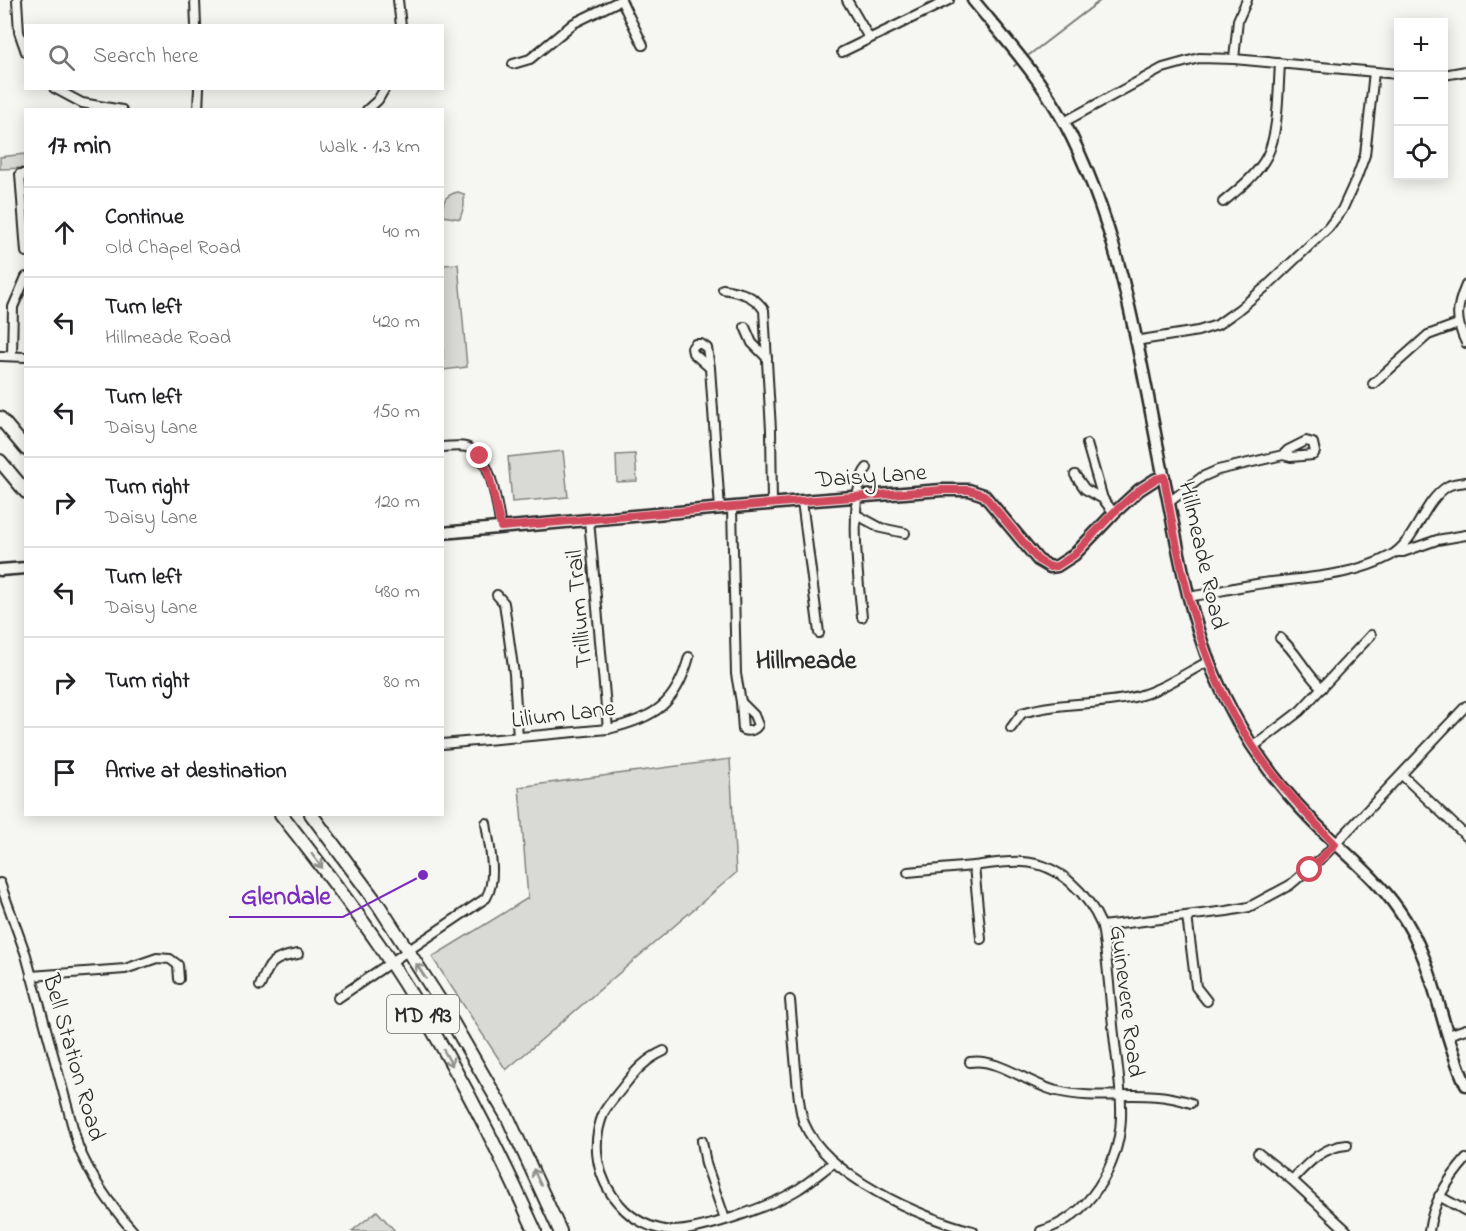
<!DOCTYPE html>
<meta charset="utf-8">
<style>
:root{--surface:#fff;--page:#f2f2f2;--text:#202124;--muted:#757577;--line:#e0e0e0}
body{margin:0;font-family:"Indie Flower",sans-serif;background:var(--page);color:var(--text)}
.controls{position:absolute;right:18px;top:18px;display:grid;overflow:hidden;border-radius:0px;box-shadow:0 3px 15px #0003}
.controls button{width:54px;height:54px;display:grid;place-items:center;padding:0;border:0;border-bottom:2px solid var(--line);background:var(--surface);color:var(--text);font:30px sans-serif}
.stop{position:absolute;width:18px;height:18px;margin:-14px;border:4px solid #d1495b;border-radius:50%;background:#fff}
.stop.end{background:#d1495b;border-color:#fff;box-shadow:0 2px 6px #0008}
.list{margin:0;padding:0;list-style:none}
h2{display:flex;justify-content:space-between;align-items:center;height:78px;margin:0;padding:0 24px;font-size:26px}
h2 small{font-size:20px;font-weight:400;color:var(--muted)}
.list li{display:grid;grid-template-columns:39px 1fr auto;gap:18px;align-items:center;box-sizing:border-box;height:90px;padding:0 24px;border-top:2px solid var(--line)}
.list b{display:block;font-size:22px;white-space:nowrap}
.list p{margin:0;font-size:20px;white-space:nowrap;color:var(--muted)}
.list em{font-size:20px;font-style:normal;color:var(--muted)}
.icon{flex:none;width:33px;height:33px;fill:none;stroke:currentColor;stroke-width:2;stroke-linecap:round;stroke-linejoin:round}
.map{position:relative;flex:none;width:1466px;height:1231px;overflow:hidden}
.search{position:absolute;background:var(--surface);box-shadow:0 3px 15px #0003;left:24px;top:24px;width:420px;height:66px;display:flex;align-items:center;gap:15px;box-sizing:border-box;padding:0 21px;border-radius:0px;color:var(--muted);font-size:22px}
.panel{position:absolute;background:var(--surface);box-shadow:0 3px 15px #0003;left:24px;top:108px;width:420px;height:708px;border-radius:0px}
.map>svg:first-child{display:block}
</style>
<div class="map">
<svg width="1466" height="1231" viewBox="0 0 1466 1231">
<rect width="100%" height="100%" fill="#f6f6f2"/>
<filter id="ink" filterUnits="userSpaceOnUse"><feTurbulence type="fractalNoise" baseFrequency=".0167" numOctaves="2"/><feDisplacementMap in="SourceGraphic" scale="12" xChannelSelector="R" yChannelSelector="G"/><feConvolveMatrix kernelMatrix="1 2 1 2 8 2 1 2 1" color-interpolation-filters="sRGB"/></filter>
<g filter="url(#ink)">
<!-- green -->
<g fill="#d9d9d5" stroke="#828280" stroke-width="1.5">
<polygon points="25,154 25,168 0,169 0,157"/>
<path d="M458,192l6,2v12l-4,13 -17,-3c-1,-14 1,-21 15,-24z"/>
<polygon points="458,264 467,367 443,370 443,265"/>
<polygon points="563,451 568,497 512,502 508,457"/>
<polygon points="635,454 637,481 617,482 616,455"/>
<polygon points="730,759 736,873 506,1070 432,957 528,898 519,787"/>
<polygon points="377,1211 395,1231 352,1231"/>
</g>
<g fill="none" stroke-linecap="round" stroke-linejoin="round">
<!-- stream -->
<g stroke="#7a7a78" stroke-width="2">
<polyline points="1029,55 1101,0"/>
<polyline points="1014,66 1018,63"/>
</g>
<!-- street casing -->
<g stroke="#2b2b2b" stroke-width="12">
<g id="street">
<polyline points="17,0 19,32 26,52"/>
<polyline points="195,0 196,26"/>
<polyline points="398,0 401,26"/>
<polyline points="621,0 643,45"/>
<polyline points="847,0 869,38"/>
<polyline points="842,52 949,0"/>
<polyline points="1234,59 1238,20 1247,0"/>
<polyline points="513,64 530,59 574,23 621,0"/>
<polyline points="1444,75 1466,71"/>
<polyline points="54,88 82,103 122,110"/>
<polyline points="198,110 199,88"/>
<polyline points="367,110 378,100 385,88"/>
<polyline points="1064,122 1163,68 1199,58 1234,59 1398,74"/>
<polyline points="26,174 20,174 26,252"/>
<path d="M1223,202c16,-13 34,-27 44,-46 12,-24 11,-65 13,-92"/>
<path d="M1466,285c-10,23 -11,35 0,58"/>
<path d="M723,289c17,3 31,6 41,21l7,120 1,74"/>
<polyline points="745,327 752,343 767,358"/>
<polyline points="1135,341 1198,331 1217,325 1238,310 1268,285 1328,228 1342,210 1357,177 1365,155 1374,72"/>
<polygon points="695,344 701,344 707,348 710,368 693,353 692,348"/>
<polyline points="12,355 13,307 26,277"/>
<polyline points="0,356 26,357"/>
<polyline points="710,368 720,509"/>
<polyline points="1373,384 1428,335 1458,324"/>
<polygon points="1306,441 1313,443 1315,452 1313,455 1291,457 1283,455 1288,450"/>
<polyline points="1087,444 1103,499 1114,513"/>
<path d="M442,447c8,0 17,-2 24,0 27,8 30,57 35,80"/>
<polyline points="1075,475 1085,489 1103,499"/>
<polyline points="802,501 819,633"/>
<polyline points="1168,503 1202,477 1218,470 1283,455"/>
<polyline points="732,508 736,674 741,702"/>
<polyline points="857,515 881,528 905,533"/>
<polyline points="589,520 608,729"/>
<polyline points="1397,552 1403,552 1437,540 1466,535"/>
<polyline points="497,595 504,603 514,674 518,738"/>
<path d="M1188,597c21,-3 42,-9 63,-12 46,-8 96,-6 139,-29 27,-15 32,-54 58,-70 5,-3 13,-3 18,-4"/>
<path d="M862,617c-3,-31 -15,-127 5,-149"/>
<path d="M1280,638c17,14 25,35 42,50"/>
<path d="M741,702l13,13 4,10c-3,5 -9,7 -15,5z"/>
<path d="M1011,728l11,-15c39,-12 79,-7 116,-17 25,-7 48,-23 71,-35"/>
<path d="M442,744l166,-15c47,-11 68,-25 81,-72"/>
<polyline points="1253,747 1300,711 1371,635"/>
<polyline points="1402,775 1466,836"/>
<polyline points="974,866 981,939"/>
<path d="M908,872c22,-2 43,-4 65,-6 16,-2 33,-5 50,-4 37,2 65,32 79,64 6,36 8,73 12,109 3,28 8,55 7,83 -2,48 -32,99 -80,113"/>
<path d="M0,883l26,72 52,191c13,32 33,60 55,85"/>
<polyline points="1187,916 1196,987 1207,1001"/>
<polyline points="1102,926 1227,911 1249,907 1290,885 1324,856 1466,706"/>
<polyline points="31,976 125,969 157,958 170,959 178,965 179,979"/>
<path d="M260,986c10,-24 12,-28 38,-32"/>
<path d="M338,998l148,-100c12,-20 3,-53 0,-75"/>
<path d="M790,1000c2,23 4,46 6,69 2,17 2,38 8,54 22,53 117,95 169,108"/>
<polyline points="1448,1035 1466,1029"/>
<path d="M664,1051c-18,8 -29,20 -41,36 -6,8 -14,16 -19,25 -14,32 -7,68 16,93 13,15 32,24 52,26 30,0 99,-25 125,-41 13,-8 24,-18 36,-27"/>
<path d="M970,1062c27,-5 60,23 87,29 45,11 90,-4 134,12"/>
<polyline points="702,1141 706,1164 725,1219"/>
<polyline points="1258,1153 1292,1180 1347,1231"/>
<path d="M1292,1180c16,-17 30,-33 55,-35"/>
<polyline points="1439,1196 1466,1211"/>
<path d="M1429,1231c4,-29 18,-50 37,-72"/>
</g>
</g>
<!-- secondary casing -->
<g stroke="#2b2b2b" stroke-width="15">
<g id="secondary">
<path d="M973,0c32,39 67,77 91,122 58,109 75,233 99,352 14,66 23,132 49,195 23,55 56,106 97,148 29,31 65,57 89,92 38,53 41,118 68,176"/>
<polyline points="442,533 802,501 942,490 969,490 984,495 1038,560 1050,567 1057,566 1074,555 1114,513 1139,490 1156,479 1164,477"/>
<polyline points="0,570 26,568"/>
</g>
</g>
<!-- primary casing -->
<g stroke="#2b2b2b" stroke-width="16">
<g id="primary">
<polyline points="0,418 26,449"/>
<polyline points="0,461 26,492"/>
<path d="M281,814c34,44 68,87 99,132 60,90 111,186 155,285"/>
<polyline points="311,814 379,906 439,999 508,1118 560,1231"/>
</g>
</g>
<!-- street -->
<use href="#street" stroke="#f6f6f2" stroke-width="8"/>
<!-- secondary -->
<use href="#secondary" stroke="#f6f6f2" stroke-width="10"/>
<!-- primary -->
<use href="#primary" stroke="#f6f6f2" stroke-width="12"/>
</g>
<!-- one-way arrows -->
<defs><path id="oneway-shaft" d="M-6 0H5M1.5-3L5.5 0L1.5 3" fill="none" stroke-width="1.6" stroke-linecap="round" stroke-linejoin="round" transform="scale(1.5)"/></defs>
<g stroke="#90908e">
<use href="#oneway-shaft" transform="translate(317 861) rotate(53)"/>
<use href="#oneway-shaft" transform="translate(421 971) rotate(-123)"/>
<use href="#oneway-shaft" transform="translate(448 1058) rotate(61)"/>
<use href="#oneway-shaft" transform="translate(537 1177) rotate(-115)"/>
</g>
</g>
<g fill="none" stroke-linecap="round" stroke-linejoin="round" filter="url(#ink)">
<!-- route -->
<path stroke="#d1495b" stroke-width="8" d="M480,456l8,15 13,56 301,-26 140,-11h27l15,5 54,65 12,7 7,-1 17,-11 39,-42 26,-23 17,-11 8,-2c14,82 30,165 70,239 27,48 63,89 101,128l-25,26"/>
</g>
<g text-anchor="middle" stroke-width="4.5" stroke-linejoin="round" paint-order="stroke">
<!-- shield labels -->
<rect fill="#f6f6f2" stroke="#686867" stroke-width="1.5" x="387" y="995" width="72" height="38" rx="4.5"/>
<g font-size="22" font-weight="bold" fill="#2b2b2b">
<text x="423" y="1022">MD 193</text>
</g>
<!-- street labels -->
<g font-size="24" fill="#2b2b2b" stroke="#f6f6f2">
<text transform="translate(871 475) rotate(-4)" y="8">Daisy Lane</text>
<text transform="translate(1204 555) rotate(77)" y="8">Hillmeade Road</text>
<text transform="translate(578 609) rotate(-95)" y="8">Trillium Trail</text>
<text transform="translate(563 713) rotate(-7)" y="8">Lilium Lane</text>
<text transform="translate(1128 1001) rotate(83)" y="8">Guinevere Road</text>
<text transform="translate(75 1057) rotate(74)" y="8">Bell Station Road</text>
</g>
<!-- neighbourhood labels -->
<g font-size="26" font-weight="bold" fill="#2b2b2b" stroke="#f6f6f2">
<text x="806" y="668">Hillmeade</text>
</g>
</g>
<!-- callouts -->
<path fill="none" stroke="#7b2cbf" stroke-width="2" d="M423 875L343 917H229"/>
<circle fill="#7b2cbf" stroke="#f6f6f2" stroke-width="2" cx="423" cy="875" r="6"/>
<g font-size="26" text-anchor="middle" font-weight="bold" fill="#7b2cbf" stroke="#f6f6f2" stroke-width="4.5" stroke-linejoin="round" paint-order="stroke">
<text x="286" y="904">Glendale</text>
</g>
</svg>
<div class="controls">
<button>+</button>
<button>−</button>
<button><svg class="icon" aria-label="locate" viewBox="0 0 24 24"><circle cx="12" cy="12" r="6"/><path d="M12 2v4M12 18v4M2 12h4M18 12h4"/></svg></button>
</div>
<div class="stop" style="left:1310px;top:870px"></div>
<div class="stop end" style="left:480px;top:456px"></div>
<div class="search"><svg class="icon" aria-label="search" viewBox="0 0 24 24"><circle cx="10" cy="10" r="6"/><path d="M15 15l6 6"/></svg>Search here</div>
<section class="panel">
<h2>17 min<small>Walk · 1.3 km</small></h2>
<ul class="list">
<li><svg class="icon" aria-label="ahead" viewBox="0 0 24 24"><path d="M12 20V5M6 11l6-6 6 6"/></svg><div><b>Continue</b><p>Old Chapel Road</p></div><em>40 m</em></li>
<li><svg class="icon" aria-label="left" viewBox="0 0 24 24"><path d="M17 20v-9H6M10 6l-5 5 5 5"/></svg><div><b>Turn left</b><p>Hillmeade Road</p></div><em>420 m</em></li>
<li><svg class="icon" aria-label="left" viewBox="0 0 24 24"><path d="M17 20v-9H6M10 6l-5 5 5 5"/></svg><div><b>Turn left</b><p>Daisy Lane</p></div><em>150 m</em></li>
<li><svg class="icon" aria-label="right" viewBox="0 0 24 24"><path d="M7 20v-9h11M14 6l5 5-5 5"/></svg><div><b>Turn right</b><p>Daisy Lane</p></div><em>120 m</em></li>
<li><svg class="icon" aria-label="left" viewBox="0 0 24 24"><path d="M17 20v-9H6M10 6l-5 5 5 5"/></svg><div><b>Turn left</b><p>Daisy Lane</p></div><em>480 m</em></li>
<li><svg class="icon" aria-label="right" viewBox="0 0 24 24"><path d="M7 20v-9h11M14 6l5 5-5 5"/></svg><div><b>Turn right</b></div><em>80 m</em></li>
<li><svg class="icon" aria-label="arrive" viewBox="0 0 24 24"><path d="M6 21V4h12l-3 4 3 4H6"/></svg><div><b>Arrive at destination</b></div></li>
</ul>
</section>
</div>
